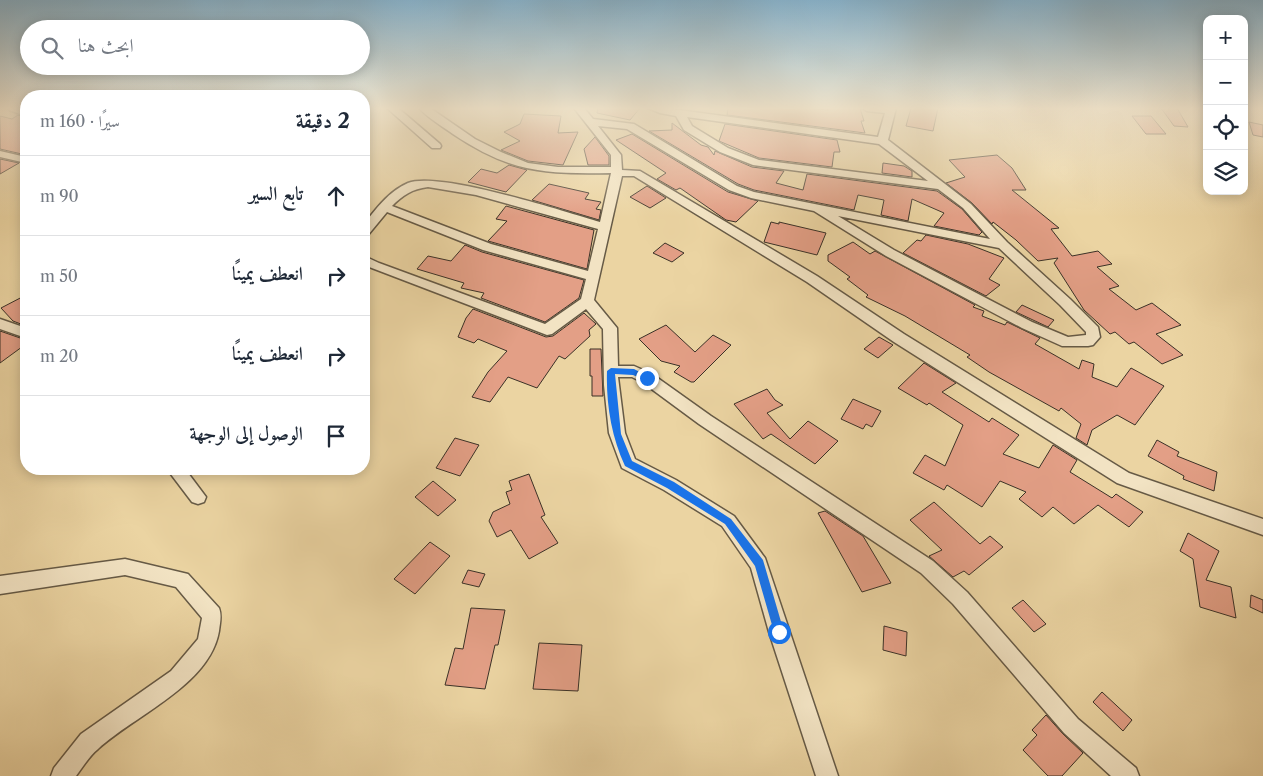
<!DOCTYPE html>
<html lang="ar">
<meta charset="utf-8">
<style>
:root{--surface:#fff;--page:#f2f2f3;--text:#1f2937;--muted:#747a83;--line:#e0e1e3}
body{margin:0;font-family:"Libre Caslon Text",Amiri,serif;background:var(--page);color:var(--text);direction:rtl}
.controls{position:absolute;right:15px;top:15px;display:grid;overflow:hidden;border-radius:10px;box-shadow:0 2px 12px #0003}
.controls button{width:45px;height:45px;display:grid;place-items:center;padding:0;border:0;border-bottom:1px solid var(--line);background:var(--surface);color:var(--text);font:25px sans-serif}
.stop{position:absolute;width:15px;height:15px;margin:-11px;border:4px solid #1a73e8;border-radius:50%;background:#fff}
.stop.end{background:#1a73e8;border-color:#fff;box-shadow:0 1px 5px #0008}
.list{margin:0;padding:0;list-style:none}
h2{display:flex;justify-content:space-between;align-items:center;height:65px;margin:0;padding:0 20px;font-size:21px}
h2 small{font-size:16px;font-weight:400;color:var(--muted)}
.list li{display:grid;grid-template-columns:32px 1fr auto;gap:15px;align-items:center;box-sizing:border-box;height:80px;padding:0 20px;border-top:1px solid var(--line)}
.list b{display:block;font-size:19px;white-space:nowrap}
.list em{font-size:16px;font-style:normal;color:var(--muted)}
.icon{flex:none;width:28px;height:28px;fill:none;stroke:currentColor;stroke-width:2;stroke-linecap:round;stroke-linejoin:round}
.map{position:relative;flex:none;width:1263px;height:776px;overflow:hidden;direction:ltr}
.search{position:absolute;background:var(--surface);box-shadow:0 2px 12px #0003;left:20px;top:20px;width:350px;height:55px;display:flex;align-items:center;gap:12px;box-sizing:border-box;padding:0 18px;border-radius:28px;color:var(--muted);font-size:19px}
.panel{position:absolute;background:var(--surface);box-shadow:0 2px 12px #0003;left:20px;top:90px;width:350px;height:385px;border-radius:20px;direction:rtl}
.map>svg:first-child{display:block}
</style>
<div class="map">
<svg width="1263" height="776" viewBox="0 0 1263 776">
<rect width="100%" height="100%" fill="#ebd4a2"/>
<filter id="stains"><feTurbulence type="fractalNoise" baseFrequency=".004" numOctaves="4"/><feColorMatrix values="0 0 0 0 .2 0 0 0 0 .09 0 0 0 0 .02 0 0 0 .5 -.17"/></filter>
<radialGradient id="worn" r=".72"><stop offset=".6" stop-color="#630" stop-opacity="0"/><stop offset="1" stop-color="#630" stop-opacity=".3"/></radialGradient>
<!-- building -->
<g fill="#e39f86" stroke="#3a3127">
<polygon points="598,108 640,108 630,120 597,113"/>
<polygon points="728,108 807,108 828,110 828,108 860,108 864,121 861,121 865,133 727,115"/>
<polygon points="911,108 938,108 933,131 906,126"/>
<polygon points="1161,108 1177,108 1188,127 1174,126"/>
<polygon points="524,114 561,116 558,133 578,132 563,165 528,161 501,150 520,141 504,132 520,124"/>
<polygon points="18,115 26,118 26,155 0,149 0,116 12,119"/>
<polygon points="1132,116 1151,116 1166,134 1146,134"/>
<polygon points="1249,122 1263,125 1263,137 1253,135"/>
<polygon points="672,123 701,145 708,147 714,155 715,151 752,167 784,171 776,183 803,190 807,174 937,191 962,209 982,232 979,235 934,226 944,213 912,199 908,221 881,215 884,200 858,195 854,210 754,190 738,184 649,131 672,130"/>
<polygon points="725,124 837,140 840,152 834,152 832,167 759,158 719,141"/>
<polygon points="632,134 728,192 758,201 736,222 726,220 680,188 676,190 657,179 666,173 616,140"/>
<polygon points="595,137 609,156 609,165 588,165 584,149"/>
<polygon points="997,155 1012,168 1026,190 1012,190 1059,228 1051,229 1072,256 1098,251 1112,264 1097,267 1119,286 1109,289 1136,310 1152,303 1181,325 1156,334 1183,355 1162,364 1134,342 1129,344 1115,332 1110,334 1084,310 1054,263 1058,258 1038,261 1016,240 993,222 992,224 972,203 946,183 965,177 949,160"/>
<polygon points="0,159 19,163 0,174"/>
<polygon points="883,163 904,166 912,171 912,177 882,173"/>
<polygon points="509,165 527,170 506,192 468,182 481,169 497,173"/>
<polygon points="549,184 589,193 585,199 601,202 596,209 601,210 599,220 532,200"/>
<polygon points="647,186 666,198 650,208 630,197"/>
<polygon points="506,206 594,230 587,269 488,241 507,221 496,219"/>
<polygon points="771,222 779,224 779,222 826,233 817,255 764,242"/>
<polygon points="926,235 968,244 1004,258 989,279 1000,285 986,296 903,253 917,240 921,241"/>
<polygon points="853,242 870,254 875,251 975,305 973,307 984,311 982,316 1005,325 1007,322 1040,338 1035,344 1079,369 1082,360 1094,364 1092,377 1117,387 1131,368 1164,386 1135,425 1117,415 1092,430 1087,445 1076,438 1081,424 1061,408 1059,411 989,372 967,357 970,355 905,316 866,297 868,295 847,279 850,277 828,261 828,255"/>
<polygon points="665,243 684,253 672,262 653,253"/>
<polygon points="465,245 482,252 584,280 579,298 545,322 481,298 484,293 461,288 464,283 417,269 428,256 451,261"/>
<polygon points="26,295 26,326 13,321 1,308"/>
<polygon points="1022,305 1054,320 1048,327 1033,320 1016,312"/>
<polygon points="473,309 546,337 553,336 584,313 596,324 589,330 590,336 565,359 559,356 537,388 508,377 490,402 472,397 488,372 507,351 478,339 474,343 458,337 466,318"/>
<polygon points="666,325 695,352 713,335 731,345 694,382 691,382 674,372 680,366 661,361 639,339"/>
<polygon points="0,331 26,340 26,344 0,363"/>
<polygon points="879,337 893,345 878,358 864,349"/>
<polygon points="590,349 601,349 603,396 592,396 592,376 590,376"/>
<polygon points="924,363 956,383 942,392 989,422 992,418 1019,435 1003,454 1039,468 1053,445 1077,460 1070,472 1112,498 1116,494 1143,512 1129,527 1098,505 1074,524 1053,507 1042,517 1019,499 1026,492 1000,481 982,507 947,485 944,490 913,473 925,455 945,466 963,425 929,403 927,405 898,388"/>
<polygon points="767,389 775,400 783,405 767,413 790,439 808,421 838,441 815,464 771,434 763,439 734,404"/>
<polygon points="853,399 881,411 872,427 866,424 863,429 841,419"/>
<polygon points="455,438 479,445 460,476 436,468"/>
<polygon points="1157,440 1179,452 1177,456 1217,472 1214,491 1183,479 1184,476 1148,456"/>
<polygon points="529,474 545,515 541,517 558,543 529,559 511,530 497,537 489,521 493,512 510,504 506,492 512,490 509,481"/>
<polygon points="433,481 456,500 438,516 415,497"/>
<polygon points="934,502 980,544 990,536 1003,547 969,575 964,571 953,577 929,556 942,550 910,520"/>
<polygon points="825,511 863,536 891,583 862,592 818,513"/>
<polygon points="1188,533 1219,551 1206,580 1231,587 1236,618 1200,607 1193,559 1180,551"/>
<polygon points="430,542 450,556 415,594 394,579"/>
<polygon points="468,570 485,574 479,587 462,583"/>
<polygon points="1251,595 1263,600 1263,613 1250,607"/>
<polygon points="1023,600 1046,624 1034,632 1012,608"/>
<polygon points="471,608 505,610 498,645 495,645 485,689 445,685 455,648 463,649"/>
<polygon points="884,626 907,632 906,656 883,650"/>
<polygon points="539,643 582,645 578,691 533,689"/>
<polygon points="1102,692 1132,720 1123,731 1093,702"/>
<polygon points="1046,715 1063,734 1083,753 1062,776 1048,776 1023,750 1037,735 1032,730"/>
</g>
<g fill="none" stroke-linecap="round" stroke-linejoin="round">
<!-- minor casing -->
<g stroke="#665a46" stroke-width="3">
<g id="minor">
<polygon points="8,108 26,110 26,116 9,110"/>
<polygon points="387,108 398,108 440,144 441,146 440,148 432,148"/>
<path d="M419,108h11l45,31 26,13 27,11 30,4h53v-12l-37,-47h10l9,11 41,5 103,62 17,6 236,47 -27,-31 -25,-19 -185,-24 -33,-13 -36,-22 -8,-14 -16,-3 -12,-5h16l214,29 7,-24 -18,-2 -5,-3h34l-8,32 83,64 36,38 63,57 28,28 2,10 -7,8 -5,1h-26l-40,-18 -136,-72 -72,-45 -63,-13 -22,-8 -102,-61 -29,-3 23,29 1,15 18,1 177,105 87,58 225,139 134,46v16l-146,-52 -223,-141 -87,-60 -173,-106h-12l-28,124 23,28 1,38h16l18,8 59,42 222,145 34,31 111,127 58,49 3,8h-28l-47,-43 -111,-129 -32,-31 -222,-149 -57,-42 -10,-5h-14l7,56 10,26 41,21 58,36 31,42 73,218h-22l-47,-144 -18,-64 -29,-42 -58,-36 -42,-22 -13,-35 -5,-48 -1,-56 -17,-20 -34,25 -5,1 -183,-70v-9l15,7 166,61 36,-25 5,-20 -103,-29 -96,-38 -19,23 -4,1v-12c12,-15 25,-33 44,-41 31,-12 155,28 192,39l11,-49c-67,1 -100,0 -158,-39 -11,-8 -25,-16 -34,-26zM687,117l192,27 49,37 -169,-21 -31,-12 -36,-22zM428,187l48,8 122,34 -10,42 -97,-27 -99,-38c11,-11 20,-17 36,-19zM838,216l161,32 61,57 26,27v3l-18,2 -36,-15 -138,-72z"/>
<polygon points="0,151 26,157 26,163 0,157"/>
<polygon points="0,319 26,328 26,338 0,329"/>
<polygon points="167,469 185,469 206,497 204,502 198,504 192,502"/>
<path d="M125,559l63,15 31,34c3,8 1,14 0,23 -9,54 -84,84 -121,118 -9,7 -15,18 -22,27h-25l3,-8 27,-34 90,-63 27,-32 4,-21 -26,-31 -51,-12 -125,19v-18z"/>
</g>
</g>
<!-- minor -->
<use href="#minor" fill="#f2e3c3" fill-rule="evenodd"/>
</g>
<!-- sky -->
<linearGradient id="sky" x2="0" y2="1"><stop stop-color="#88b5d0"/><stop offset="0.5" stop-color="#f6ecd5"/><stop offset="1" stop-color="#f6ecd5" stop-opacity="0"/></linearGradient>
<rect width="1263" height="217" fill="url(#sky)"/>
<!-- route -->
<path fill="#1a73e8" d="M611,368l23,1 17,9 -4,3 -14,-6 -18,-1 6,60 11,27 42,21 57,37 32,41 21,72 -1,4 -4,1 -3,-1 -2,-4 -19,-66 -30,-42 -58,-36 -42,-22c-14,-30 -19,-63 -18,-95z"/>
<rect width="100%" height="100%" filter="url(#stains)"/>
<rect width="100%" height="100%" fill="url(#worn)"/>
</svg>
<div class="controls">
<button>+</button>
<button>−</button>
<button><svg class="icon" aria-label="locate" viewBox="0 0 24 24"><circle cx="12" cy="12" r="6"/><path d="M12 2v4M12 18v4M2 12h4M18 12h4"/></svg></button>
<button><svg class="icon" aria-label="layers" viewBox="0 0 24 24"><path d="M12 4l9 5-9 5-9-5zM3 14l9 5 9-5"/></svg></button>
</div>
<div class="stop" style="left:779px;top:632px"></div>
<div class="stop end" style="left:647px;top:378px"></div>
<div class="search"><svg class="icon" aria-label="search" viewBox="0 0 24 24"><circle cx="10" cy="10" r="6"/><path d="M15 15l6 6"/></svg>ابحث هنا</div>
<section class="panel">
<h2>2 دقيقة<small>سيرًا · 160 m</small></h2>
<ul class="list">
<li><svg class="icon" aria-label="ahead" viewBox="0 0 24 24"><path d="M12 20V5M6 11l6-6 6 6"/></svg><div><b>تابع السير</b></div><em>90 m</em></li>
<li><svg class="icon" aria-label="right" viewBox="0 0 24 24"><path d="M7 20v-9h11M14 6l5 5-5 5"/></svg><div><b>انعطف يمينًا</b></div><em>50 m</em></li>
<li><svg class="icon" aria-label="right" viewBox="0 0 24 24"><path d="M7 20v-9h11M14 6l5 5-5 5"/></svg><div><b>انعطف يمينًا</b></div><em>20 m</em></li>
<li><svg class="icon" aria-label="arrive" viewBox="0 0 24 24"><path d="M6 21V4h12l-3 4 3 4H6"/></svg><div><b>الوصول إلى الوجهة</b></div></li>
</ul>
</section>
</div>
